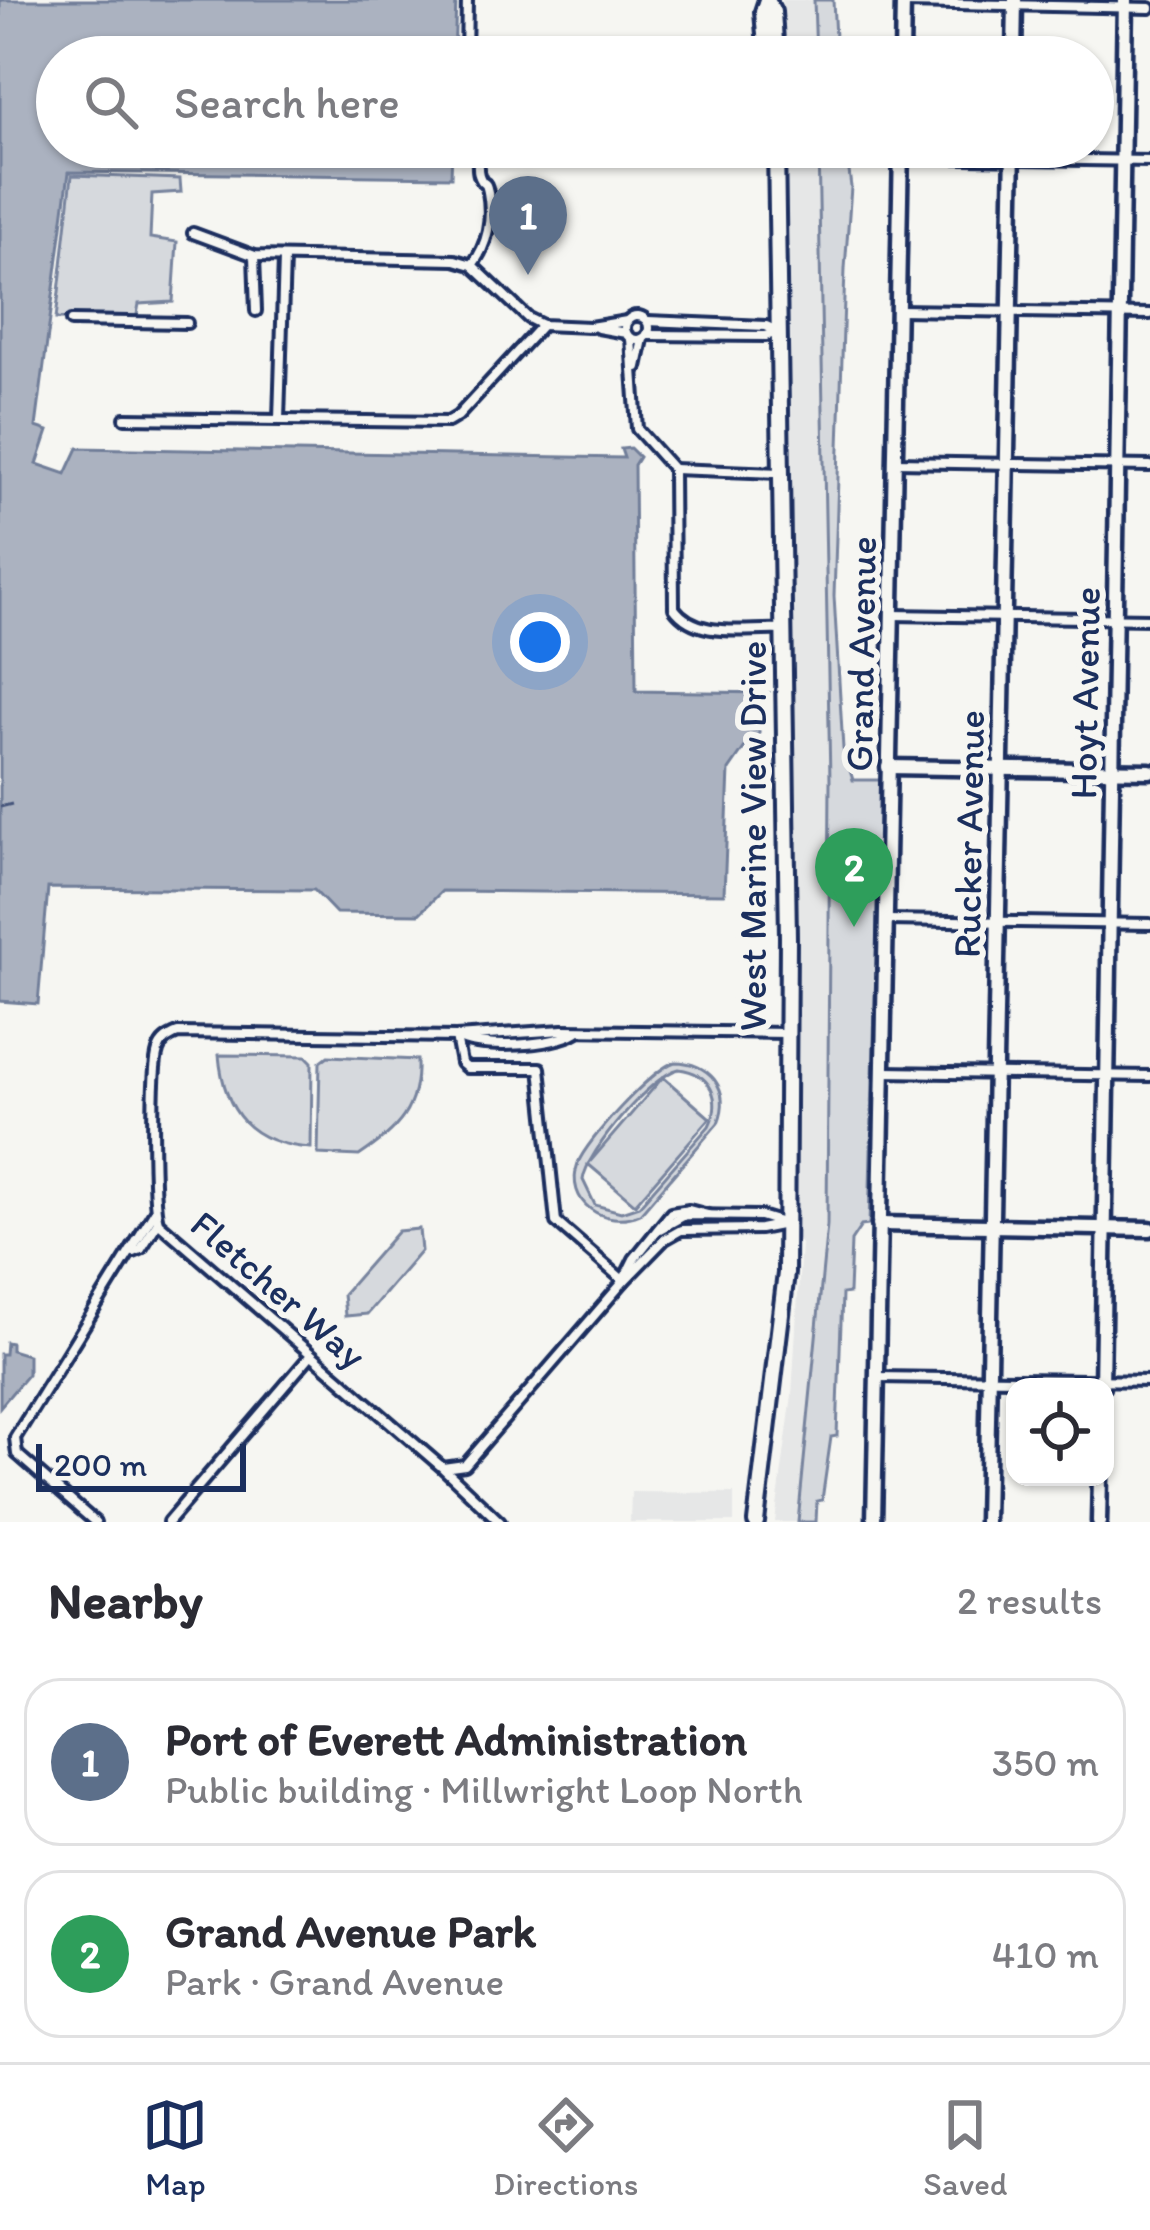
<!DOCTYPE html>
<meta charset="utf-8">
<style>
:root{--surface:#fff;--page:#f7f7f7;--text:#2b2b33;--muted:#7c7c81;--line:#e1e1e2;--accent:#1b2f5e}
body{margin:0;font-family:Itim,sans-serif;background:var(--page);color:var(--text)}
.controls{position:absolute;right:36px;bottom:36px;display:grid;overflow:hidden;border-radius:24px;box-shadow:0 3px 9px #0004}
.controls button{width:108px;height:108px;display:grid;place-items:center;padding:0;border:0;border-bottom:3px solid var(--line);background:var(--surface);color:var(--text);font:60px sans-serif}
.scale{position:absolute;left:36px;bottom:30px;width:210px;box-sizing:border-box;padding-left:12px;border:6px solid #1b2f5e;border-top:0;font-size:33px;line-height:42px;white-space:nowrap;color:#1b2f5e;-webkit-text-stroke:9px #f6f6f2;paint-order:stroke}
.you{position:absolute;left:540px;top:642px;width:42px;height:42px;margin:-30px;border:9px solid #fff;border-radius:50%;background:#1a73e8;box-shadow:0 0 0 18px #1a73e833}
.badge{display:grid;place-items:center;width:78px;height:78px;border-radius:50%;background:var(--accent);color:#fff;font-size:39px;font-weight:700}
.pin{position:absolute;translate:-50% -99px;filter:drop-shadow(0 3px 6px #0008)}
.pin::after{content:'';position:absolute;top:63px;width:42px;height:36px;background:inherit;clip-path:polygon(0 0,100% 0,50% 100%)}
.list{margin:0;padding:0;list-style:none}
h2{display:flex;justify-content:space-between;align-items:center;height:156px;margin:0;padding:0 48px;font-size:51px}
h2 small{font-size:39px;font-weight:400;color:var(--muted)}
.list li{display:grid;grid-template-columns:78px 1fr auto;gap:36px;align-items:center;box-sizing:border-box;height:168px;margin:0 24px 24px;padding:0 24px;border:3px solid var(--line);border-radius:36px}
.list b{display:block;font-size:45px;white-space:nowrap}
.list p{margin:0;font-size:39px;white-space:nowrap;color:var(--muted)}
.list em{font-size:39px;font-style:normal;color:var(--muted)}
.icon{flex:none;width:66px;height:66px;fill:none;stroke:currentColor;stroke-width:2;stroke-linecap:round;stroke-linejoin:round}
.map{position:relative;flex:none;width:1150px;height:1522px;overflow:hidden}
.search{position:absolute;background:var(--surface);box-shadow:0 3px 9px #0004;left:36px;right:36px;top:36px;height:132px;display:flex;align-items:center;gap:30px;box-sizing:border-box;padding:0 42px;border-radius:66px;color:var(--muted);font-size:45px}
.sheet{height:540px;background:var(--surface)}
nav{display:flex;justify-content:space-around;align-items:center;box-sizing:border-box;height:168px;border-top:3px solid var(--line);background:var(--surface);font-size:33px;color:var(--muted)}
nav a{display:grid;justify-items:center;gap:6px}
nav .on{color:var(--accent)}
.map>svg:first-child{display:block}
</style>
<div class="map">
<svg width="1150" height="1522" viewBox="0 0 1150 1522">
<rect width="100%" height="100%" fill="#f6f6f2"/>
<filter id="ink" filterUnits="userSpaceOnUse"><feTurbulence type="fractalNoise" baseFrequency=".00833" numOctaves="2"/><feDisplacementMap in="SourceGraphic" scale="24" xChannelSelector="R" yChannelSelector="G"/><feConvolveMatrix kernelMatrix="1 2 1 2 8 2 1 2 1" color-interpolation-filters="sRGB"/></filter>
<g filter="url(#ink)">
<!-- built -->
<g fill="#e6e7e7">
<polygon points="782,0 814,0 816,57 785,57"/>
<polygon points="784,147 818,147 835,1029 822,1283 798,1522 775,1522 792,1395 801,1244 788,1226 776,166"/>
<polygon points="631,1492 734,1493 734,1522 630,1522"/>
</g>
<!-- green -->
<g fill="#d6d9dd" stroke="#78849e" stroke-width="3" fill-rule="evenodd">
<polygon points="814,0 833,0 836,57 816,57"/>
<polygon points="818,147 846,147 851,187 845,269 834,596 843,749 853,780 881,780 869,1225 861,1226 851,1241 849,1293 842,1294 837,1436 831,1437 822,1500 817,1501 816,1522 798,1522 827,1225 830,780"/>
<polygon points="72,175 180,179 181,192 152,194 150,238 177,242 173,302 139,304 136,320 56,319"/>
<path d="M219,1055l87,1 6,6 -1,86c-60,-4 -87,-35 -92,-93z"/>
<path d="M328,1056l89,4c2,49 -19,70 -58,96l-41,-2 2,-92z"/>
<path d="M675,1062c34,0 57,27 43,61l-78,91c-35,15 -76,-11 -62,-51 9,-23 74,-94 97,-101zM679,1069c31,4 44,29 30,57l-70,80 -18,6 -26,-7 -12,-25c3,-28 69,-105 96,-111z"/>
<polygon points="663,1077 710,1118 635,1204 588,1164"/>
<polygon points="419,1229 421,1251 367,1314 345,1316 343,1294 398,1231"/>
</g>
<!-- water -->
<g fill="#abb2c0" stroke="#717e99" stroke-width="3">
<polygon points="0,0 456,0 454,57 57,57 57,147 452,147 451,177 69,172 36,427 48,431 37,464 66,474 78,448 624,458 621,449 630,448 639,457 634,465 636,691 768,693 759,704 759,744 747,744 729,770 724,894 442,891 419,914 336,913 314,890 48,888 38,1004 0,1001"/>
<polygon points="6,1342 11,1343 11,1350 28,1355 28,1374 0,1407 0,1354 5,1354"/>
</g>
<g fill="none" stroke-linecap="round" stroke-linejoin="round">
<!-- ferry -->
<polyline stroke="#46567b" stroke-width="3" stroke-dasharray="15 12" stroke-linecap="butt" points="0,807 12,804"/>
<!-- street casing -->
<g stroke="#1b2f5e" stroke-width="16">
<g id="street">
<polyline points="904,3 1150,8"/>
<polyline points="466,57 467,0"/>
<polyline points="902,157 1150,161"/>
<polyline points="193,233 255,256 455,260 472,265 528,318 542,325 590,327 627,321"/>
<polyline points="254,256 256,311"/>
<path d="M472,265c16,-20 21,-47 16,-73 -3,-15 -4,-3 -9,-17 -3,-9 1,-19 -2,-28"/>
<polyline points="898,310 1150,314"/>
<circle cx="637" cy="328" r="12"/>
<polyline points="71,321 187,323"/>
<polyline points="648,321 766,326 777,331"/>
<polyline points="598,328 626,333"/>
<polyline points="647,335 766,336 777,332"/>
<path d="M631,338l6,91 36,40 1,139c23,32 72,20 108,22"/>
<polyline points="637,367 643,339"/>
<polyline points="125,418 448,422 458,416 542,325"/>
<polyline points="279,419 284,258"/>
<polyline points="895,462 1150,466"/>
<polyline points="673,469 780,473"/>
<polyline points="892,615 1150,619"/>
<polyline points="886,920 1150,924"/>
<polyline points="456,1037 461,1063 467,1068 540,1068 556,1222 624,1281"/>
<path d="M457,1037c24,13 97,9 119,-5"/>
<polyline points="884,1072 1150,1076"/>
<path d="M785,1224l-25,5 -79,1 -16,9 -41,42 -159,184 -22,3 -285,-246c-6,-22 -7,-151 0,-171 3,-10 10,-14 20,-18l278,4 107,-7 224,3"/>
<polyline points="658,1230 685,1215 760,1216 783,1223"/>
<polyline points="134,1252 141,1249 158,1222"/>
<polyline points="624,1279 634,1259 671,1213 689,1210 708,1215"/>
<polyline points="877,1377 1150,1381"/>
<polyline points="444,1469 500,1522"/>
<polyline points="95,1522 17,1454 15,1438 155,1211"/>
<polyline points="168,1522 310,1356"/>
</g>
</g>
<!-- secondary casing -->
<g stroke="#1b2f5e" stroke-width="21">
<g id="secondary">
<polyline points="902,57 903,0"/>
<polyline points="1014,57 1015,0"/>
<polyline points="888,767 1150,771"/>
<polyline points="879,1224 1150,1229"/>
<polyline points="1102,1387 1125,0"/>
<polyline points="874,1522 901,147"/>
<polyline points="986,1522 1013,147"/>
<polyline points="1099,1522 1100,1477"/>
</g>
</g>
<!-- primary casing -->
<g stroke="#1b2f5e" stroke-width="22">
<g id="primary">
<polyline points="767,0 773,12 776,57"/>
<polyline points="767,57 763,12 767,0"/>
<polyline points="756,1522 786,1273 788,937 776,147"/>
</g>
</g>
<!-- street -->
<use href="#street" stroke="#f6f6f2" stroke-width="8"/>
<!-- secondary -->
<use href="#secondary" stroke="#f6f6f2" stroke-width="12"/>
<!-- primary -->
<use href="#primary" stroke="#f6f6f2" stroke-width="14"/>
</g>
</g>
<g text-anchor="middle" stroke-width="12" stroke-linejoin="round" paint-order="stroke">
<!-- street labels -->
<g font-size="39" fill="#1b2f5e" stroke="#f6f6f2">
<text transform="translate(860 654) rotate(-89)" y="14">Grand Avenue</text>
<text transform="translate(1084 693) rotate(-89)" y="14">Hoyt Avenue</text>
<text transform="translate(968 834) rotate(-89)" y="14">Rucker Avenue</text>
<text transform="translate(752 836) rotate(-90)" y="14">West Marine View Drive</text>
<text transform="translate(279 1289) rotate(41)" y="14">Fletcher Way</text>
</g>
</g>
</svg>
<div class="controls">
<button><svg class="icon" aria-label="locate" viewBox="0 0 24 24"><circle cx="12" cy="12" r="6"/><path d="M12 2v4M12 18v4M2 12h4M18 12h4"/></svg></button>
</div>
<div class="scale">200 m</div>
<div class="you"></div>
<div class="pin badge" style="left:528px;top:275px;background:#5c6f8a">1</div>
<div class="pin badge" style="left:854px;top:927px;background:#2e9e5b">2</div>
<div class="search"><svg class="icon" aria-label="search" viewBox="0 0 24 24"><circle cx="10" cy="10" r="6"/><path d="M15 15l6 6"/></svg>Search here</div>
</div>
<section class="sheet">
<h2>Nearby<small>2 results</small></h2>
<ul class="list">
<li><span class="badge" style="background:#5c6f8a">1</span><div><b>Port of Everett Administration</b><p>Public building · Millwright Loop North</p></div><em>350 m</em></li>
<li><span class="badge" style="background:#2e9e5b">2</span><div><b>Grand Avenue Park</b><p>Park · Grand Avenue</p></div><em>410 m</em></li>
</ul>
</section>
<nav>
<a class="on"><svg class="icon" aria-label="map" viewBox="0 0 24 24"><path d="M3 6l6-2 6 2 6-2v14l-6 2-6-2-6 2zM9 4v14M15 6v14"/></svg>Map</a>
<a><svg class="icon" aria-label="directions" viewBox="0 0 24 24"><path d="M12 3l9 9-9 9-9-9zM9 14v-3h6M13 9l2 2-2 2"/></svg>Directions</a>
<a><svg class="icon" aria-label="saved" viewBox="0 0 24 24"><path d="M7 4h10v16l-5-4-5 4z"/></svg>Saved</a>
</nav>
